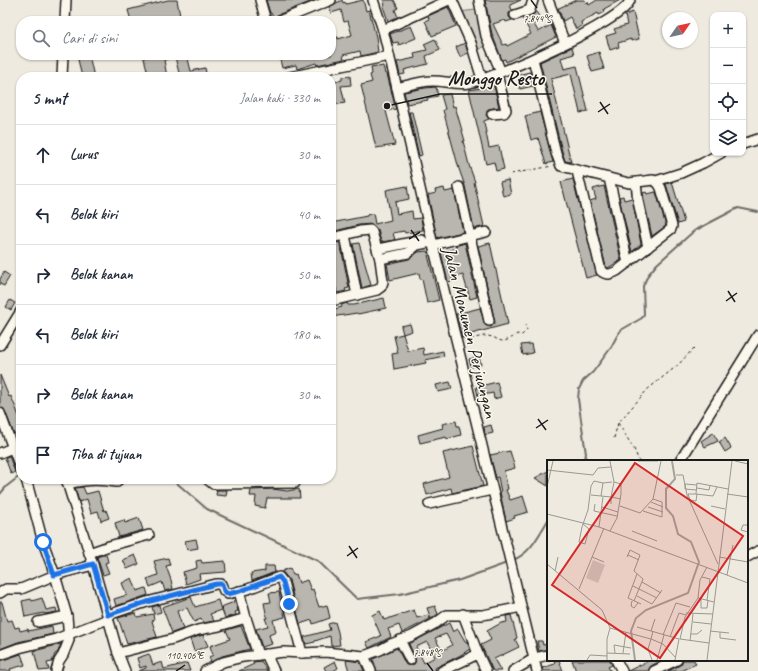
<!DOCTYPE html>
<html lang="id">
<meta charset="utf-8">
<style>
:root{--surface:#fff;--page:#f6f6f7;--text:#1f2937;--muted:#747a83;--line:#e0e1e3}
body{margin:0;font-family:Caveat,sans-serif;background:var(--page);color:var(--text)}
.controls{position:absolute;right:12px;top:12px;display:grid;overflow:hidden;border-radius:8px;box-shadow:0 1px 3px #0004}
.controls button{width:36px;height:36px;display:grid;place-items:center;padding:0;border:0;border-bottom:1px solid var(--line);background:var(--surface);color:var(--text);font:20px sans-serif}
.compass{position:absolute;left:662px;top:12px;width:36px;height:36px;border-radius:50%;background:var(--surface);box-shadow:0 1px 3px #0004;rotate:56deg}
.stop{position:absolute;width:12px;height:12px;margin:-9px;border:3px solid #1a73e8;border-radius:50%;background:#fff}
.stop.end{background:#1a73e8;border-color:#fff;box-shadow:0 1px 4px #0008}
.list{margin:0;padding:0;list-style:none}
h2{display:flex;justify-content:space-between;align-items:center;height:52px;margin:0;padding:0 16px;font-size:17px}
h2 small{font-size:13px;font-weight:400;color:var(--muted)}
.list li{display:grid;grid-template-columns:26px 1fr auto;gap:12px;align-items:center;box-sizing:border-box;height:60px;padding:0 16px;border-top:1px solid var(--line)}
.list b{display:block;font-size:15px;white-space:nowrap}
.list em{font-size:13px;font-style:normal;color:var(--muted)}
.icon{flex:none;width:22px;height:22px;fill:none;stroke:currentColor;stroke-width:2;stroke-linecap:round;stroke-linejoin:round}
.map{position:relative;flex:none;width:758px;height:671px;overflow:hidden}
.search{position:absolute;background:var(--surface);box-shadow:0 1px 3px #0004;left:16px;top:16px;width:320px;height:44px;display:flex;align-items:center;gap:10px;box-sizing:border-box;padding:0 14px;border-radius:16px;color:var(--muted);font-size:15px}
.panel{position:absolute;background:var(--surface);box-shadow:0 1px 3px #0004;left:16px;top:72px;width:320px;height:412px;border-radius:16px}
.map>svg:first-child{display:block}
</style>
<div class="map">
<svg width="758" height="671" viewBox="0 0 758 671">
<rect width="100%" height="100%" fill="#eeeadf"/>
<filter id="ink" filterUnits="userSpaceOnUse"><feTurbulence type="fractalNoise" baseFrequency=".025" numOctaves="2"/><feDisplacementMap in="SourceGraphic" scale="8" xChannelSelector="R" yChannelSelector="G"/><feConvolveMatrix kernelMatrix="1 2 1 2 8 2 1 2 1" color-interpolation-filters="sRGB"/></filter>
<g filter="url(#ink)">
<!-- green -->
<polygon fill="#ceccc2" stroke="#75746f" points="476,10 489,43 476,52 459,12"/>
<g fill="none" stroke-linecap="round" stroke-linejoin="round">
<!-- stream -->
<g stroke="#6f6d69" stroke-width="2">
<polyline points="584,461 586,454 578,399 579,389 583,381 593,372 610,349 617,336 621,330 642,318 644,314 643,286 648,275 657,264 694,231 738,208 758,212"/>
<polyline points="172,479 207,509 318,561 357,599 400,594 460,580 507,563"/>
<polyline points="0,494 7,486 21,475"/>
<path d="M513,560c17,-6 26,-25 35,-40"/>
</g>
</g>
<!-- building -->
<g fill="#b9b6af" stroke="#1c1c1c" fill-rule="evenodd">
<polygon points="168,0 177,0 181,21 131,21 128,10"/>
<polygon points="266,0 315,0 277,15 274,19 271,13 270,13"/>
<polygon points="342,0 343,3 345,2 346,4 363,0 366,11 369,10 376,37 378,52 361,56 360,51 343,55 344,59 317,65 316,63 297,69 296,65 282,68 279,55 289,55 290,60 306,55 331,55 331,38 338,37 338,39 352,35 348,21 344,22 341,10 331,13 329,7"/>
<polygon points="383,0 394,0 398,8 395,10 398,17 388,21 383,6 385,5"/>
<polygon points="485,0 521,0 510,5 512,10 509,13 509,17 512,20 506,22 505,20 493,24 503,45 506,44 507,46 531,34 523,19 532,16 536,11 539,17 532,21 538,31 538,32 551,25 556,37 506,62 505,59 502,60 492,34"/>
<polygon points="576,0 585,0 586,3 588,2 589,5 597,0 620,0 604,9 605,12 599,15 598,13 581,22 582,26 576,29 570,17 563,21 558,8 559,8"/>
<polygon points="448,7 456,26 432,36 425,21 429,19 428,16"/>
<polygon points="633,12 639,39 631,41 631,39 618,43 619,47 610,50 606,36 616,33 614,29 627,25 625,15"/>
<polygon points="411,26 416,38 399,45 398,42 393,43 390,34"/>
<polygon points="435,39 440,50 426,56 428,64 404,70 405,74 400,75 397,62 415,58 414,53 427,50 424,44"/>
<polygon points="465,43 468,53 460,57 456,47"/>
<polygon points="572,47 574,54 561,58 564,69 577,66 588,111 580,113 571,74 551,79 571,162 565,161 562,151 540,62"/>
<polygon points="599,52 604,69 592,72 587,56"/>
<polygon points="77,55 89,55 94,77 82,77"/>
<polygon points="143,55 187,55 191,71 205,68 207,77 180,77 175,57 164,60 167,77 149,77"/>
<polygon points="377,66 378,67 383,66 385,74 387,74 395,106 396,109 386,111 395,145 376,148 361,85 372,82 370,75 372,74 371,67"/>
<polygon points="530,72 533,86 520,89 517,75"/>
<polygon points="350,76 351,85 341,86 345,103 333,105 331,94 331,83 342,80 342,77"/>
<polygon points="494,86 499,107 488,109 486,115 489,119 484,121 484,122 489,148 499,146 501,156 504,169 496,171 494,162 486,164 469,90"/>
<polygon points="436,87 438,96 427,98 428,100 407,104 404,92 425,88"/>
<polygon points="450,94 453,107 455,106 465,141 463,141 469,165 475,182 474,182 484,226 474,229 465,186 459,169 443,110 445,109 441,95"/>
<polygon points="409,112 412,112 422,155 419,156"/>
<polygon points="540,112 553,162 546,164 538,138 531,140 525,116"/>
<polygon points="573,179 597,275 586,278 561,182"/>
<polygon points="508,180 511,194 503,196 500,182"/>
<polygon points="672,182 684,222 678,224 666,184"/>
<polygon points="407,186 409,199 395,202 397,214 412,211 413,219 421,218 423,230 412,232 405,233 404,231 393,233 395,240 381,242 378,230 372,224 359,225 335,231 331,234 331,223 367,216 367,215 373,213 375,224 391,220 386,190"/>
<polygon points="604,186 621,260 608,268 606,267 590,201 596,199 593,189"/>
<polygon points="444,188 445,192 454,190 463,232 437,238 428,195 436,193 435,190"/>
<polygon points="646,192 647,194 656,192 666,226 652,236 644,200 643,193"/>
<polygon points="623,196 624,200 632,198 641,244 632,252 619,197"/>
<polygon points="331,240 335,243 339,242 341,247 349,288 345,289 346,291 337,293 331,266"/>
<polygon points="359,243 371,285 362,288 353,244"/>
<polygon points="465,243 477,297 470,299 463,275 452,278 453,281 448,282 441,252 456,248 455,246"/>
<polygon points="490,243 508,324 464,336 464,338 462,338 456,314 480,308 485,325 491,327 495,322 478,246"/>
<polygon points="427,251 439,300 427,303 422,279 420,279 419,273 390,280 387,264 409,259 418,252"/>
<polygon points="4,272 10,276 4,286 0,284 0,279"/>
<polygon points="384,298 386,308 358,314 357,313 331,317 331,310 342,307 341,305 347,303 348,305 354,305"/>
<polygon points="10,300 15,303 11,310 6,307"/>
<polygon points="410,324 412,331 403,334 401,326"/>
<polygon points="403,334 408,351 423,348 424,355 443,351 444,356 425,360 426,363 394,369 392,354 398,353 394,336"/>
<polygon points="531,344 533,353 523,355 521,345"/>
<polygon points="479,357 481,365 471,367 469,359"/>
<polygon points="0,375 9,397 11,396 21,421 21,431 14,434 5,411 0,407"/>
<polygon points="450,382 452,389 438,392 436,385"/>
<polygon points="497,382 501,397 494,399 493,393 478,396 476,387"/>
<polygon points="456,421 457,426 459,426 461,435 447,439 446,437 420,443 418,435 443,428 442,424"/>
<polygon points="491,425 493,433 485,435 484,427"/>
<polygon points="713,433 718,441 705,447 701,441"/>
<polygon points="725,438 731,448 725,452 719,442"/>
<polygon points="473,446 483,486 452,493 451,488 427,495 424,484 449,477 443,453"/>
<polygon points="510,451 515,468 504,471 508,489 506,490 510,500 523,496 528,512 514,516 515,518 506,521 500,492 501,492 498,477 496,478 490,455"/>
<polygon points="8,456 9,456 15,472 11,474 5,458"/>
<polygon points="548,471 548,486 535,478"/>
<polygon points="83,487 86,494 98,491 104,511 106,510 109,518 101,521 98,511 91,513 87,499 79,502 75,488"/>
<polygon points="273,489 287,491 299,489 300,498 267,498 265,508 255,506 256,496 250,496 251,490"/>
<polygon points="217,490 227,490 226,496 216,495"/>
<polygon points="139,518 143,530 119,537 115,523 124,520 125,523"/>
<polygon points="196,539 198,548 187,550 185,541"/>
<polygon points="106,554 108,562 105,563 109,573 103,575 97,557"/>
<polygon points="135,555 139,564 127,569 123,560"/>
<polygon points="168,558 170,565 166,566 171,580 173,589 165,591 162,582 150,587 147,579 158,575 154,561"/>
<polygon points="201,560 202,563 225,561 226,572 199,574 200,579 186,584 183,572 197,568 196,561"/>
<polygon points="265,566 274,566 275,572 252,581 251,573 265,571"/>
<polygon points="290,568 293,575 296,574 299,583 307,580 311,590 313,589 319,607 327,605 330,618 313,624 312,620 300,624 289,580 282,571"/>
<polygon points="132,578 137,591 146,588 148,595 116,606 114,599 127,595 122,583"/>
<polygon points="279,592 282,608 283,608 285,617 273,620 276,632 269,635 272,644 262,647 256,629 268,626 265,618 267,618 264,603 271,602 269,593"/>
<polygon points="191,597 195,607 218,600 221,610 210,614 214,621 203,623 201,619 194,622 187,608 177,611 183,629 172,633 162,607"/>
<polygon points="42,598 46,610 56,608 57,612 45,614 44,613 25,617 22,601 31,599 32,601"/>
<polygon points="235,600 238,611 235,612 236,615 225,618 221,607 234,602 233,601"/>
<polygon points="0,602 2,602 7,621 12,620 15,628 19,627 20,631 28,629 28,631 52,626 53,634 18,642 0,649"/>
<polygon points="159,605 161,612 154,614 152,607"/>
<polygon points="435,606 438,614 431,619 427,608"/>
<polygon points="414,610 417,618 428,615 430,619 402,633 399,625 388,629 391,637 369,648 366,642 381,636 372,615 380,611 384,620"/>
<polygon points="136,613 137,617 153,614 154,620 152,621 157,637 127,644 118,618"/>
<polygon points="511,615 517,638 515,639 519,647 494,659 501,671 493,671 481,645 491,640 487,631 501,623 507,622 506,616"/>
<polygon points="335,622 338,632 340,645 331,646 330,636 315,641 315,642 306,644 304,637 330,630 328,624"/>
<path d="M449,623l4,9 5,-3 7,12 2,1 3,7 -11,7 -24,12 1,3h-59l-4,-12 24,-11 9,17h7l2,-2v-5l-6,-14zM446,634l6,11 -10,6 -7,-13zM427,642l8,15 -11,6 -8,-16z"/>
<polygon points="241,626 250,649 222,656 211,662 209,657 213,655 210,646 230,639 226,630"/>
<polygon points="203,635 208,646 194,651 190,639"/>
<polygon points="537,641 542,641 543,645 548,644 548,649 539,651"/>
<polygon points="61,644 58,652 55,654 52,662 47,663 49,670 39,671 34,651"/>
<polygon points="21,654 25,665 10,669 11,671 0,671 0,661"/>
<polygon points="149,654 153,665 162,662 164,669 187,663 190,671 139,671 146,668 146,666 140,668 137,658"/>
<polygon points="347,660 360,662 364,671 349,671 346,661"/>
<polygon points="559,660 563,671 543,671 542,668 555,664 554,661"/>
<polygon points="572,660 610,660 612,665 608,667 611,671 576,671"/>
<polygon points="650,660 663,660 651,666 648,671 628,671"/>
<polygon points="683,660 694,660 696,664 680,671 668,671 680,665"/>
<polygon points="261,661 267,671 239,671 254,664 253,662 254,662"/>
<polygon points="335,661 338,668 333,671 326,671 324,667"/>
</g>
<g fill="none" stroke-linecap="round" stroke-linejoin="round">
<!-- minor casing -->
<g stroke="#1c1c1c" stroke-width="12">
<g id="minor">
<polyline points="260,0 266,21"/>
<polyline points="373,0 383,30 397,88 433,245 537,671"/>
<polyline points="452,0 471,43 482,79"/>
<polyline points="479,0 486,36 501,72"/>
<polyline points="548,0 565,43"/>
<polyline points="515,15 530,10 533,0"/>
<polyline points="65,21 66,0"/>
<polyline points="279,21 331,0"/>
<polyline points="383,30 449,0"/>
<path d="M533,59l23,94 5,13 68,17 24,-3 5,3 3,5 11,38 -1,3 -54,42c-6,3 -10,5 -16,0l-24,-100"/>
<polyline points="62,77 63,55"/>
<polyline points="289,77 389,56"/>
<path d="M397,88c12,-3 24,-7 36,-7 13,0 22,4 36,2 25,-5 156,-62 161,-83"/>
<polyline points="492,114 504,113 506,110 497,74"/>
<polyline points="743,144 758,139"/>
<polyline points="609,178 628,263"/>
<polyline points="656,181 681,173 703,163 721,153"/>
<polyline points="636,183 638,201 648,247"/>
<polyline points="459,187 489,321"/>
<polyline points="345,235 357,295"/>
<polyline points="433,245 486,232"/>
<polyline points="378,249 422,240"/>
<polyline points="380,259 408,253 417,245 432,242"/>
<polyline points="331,301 377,290 381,287 383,282 380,259 372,232 370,230 360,231 336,237"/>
<polyline points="0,345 21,311"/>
<polyline points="0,413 21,470"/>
<polyline points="0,453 12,448"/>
<polyline points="680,461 758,335"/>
<polyline points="26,479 43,542 55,575 93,565"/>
<polyline points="66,479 93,565 118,653 125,671"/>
<polyline points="207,479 213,484 295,483"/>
<path d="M68,484c17,-5 31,-5 49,-2"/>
<polyline points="429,504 492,490"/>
<polyline points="89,553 109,546 149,535"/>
<polyline points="747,557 758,551"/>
<polyline points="239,591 246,618"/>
<polyline points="0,593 6,589 21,589 55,575 67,616 69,640 63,655 59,661 56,671"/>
<polyline points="108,615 147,602 216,584 221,584 224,591 228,594 248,589 279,577 283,582 302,653"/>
<polyline points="38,622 67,616"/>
<polyline points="400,640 410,660"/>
<polyline points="118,653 173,639 198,630 219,626 246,618 258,655"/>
<polyline points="266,654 274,671"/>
<polyline points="478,654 486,671"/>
<polyline points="0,655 19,648 56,639 108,619"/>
<polyline points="364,656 380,650 391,644 412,636 436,623 447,615 483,615 521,607"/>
<polyline points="616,660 622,671"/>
<polyline points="205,671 223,662 243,657 284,652 302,653 325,652 364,656 371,671"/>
<polyline points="442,671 478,654 463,614"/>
<polyline points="513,671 535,658 548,655"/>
<polyline points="654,671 677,660"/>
</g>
</g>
<!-- path -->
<g stroke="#1c1c1c" stroke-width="1" stroke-dasharray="3 3" stroke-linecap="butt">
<polyline points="511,174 552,166"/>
<path d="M465,341c6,-2 13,-4 19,-5 16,-1 14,13 33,-2l5,1 5,-5 -2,-5"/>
<polyline points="618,423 634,449 639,461"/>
<polyline points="614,438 618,423 648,389 678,365 694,348"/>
</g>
<!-- minor -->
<use href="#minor" stroke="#fbf7ec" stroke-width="9"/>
</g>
</g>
<g fill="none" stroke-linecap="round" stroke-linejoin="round" filter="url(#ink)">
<!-- route -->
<polyline stroke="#1a73e8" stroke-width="5" points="43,542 54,575 93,564 108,615 147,602 216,584 222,584 224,591 228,594 240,591 279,577 283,582 289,604"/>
</g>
<!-- ticks -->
<path fill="none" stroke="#1c1c1c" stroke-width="1.5" d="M531,0l6,8M600,102l8,12M598,112l12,-8M411,230l8,11M409,239l11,-7M728,291l7,11M726,301l11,-8M538,419l8,11M536,428l12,-8M349,546l8,12M347,556l11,-8M427,663l6,8M176,671l9,-6"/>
<g text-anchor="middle" stroke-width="3" stroke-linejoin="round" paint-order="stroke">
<!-- street labels -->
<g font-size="19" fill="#1c1c1c" stroke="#fbf7ec">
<text transform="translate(471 332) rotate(76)" y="7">Jalan Monumen Perjuangan</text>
</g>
</g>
<!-- overview -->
<g transform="translate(547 460)">
<rect width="201" height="201" fill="#eeeadf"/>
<path d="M46,100l12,5 -7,18 -12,-5z" fill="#ceccc2"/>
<path fill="none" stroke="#a6a39d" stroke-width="2" d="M88,200l-4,-29 5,-13 10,-8 42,-17 11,-31 -8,-20 -13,-8 -5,-18 -7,-8v-19l9,-10 -3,-18"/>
<path fill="none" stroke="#9a9891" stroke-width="1" d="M91,1h20M188,1l13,3M0,10l46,5 5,-7 13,-1M129,15h7l4,20 31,69M0,27l6,-26M170,27l-4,9 -17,-2 1,-11 31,6M150,28l12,2 1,-5M149,30l-11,-1v-5l12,1M149,34h-8l2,6 6,1 1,-7M180,34l21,3M44,35l20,2 3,-15 -4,-21M54,36l2,-13 9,-1M106,39l8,-38M104,42l12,5M48,44l-1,7 23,5M64,44v-7l10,2M73,46l20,7 13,-14 9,3v15l-19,-6M164,46l14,3M55,47l16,5M101,47l15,5M0,54l52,13 149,56M36,64l6,5 -4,15 -6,-2 3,-15 6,-17 3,-24 3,-5 9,2M201,65h-5l-2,5 7,2M52,67l4,-30M63,71l7,-13 4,-24v-10l-7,-2M85,71l25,10M81,95l11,5M45,97l12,5M80,97l3,-7 10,5 -6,16 9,8 -9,22M172,97l29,5M0,104l55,46 8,18 -3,11v21M8,111l3,-14M90,114l-9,24 13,6M180,115l6,-30M155,117l8,2 -3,21M95,122l19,11M86,126l24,12M32,129l25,-61M90,136l15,8 10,-14M151,138l2,-18 7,-13M154,138v10h6l1,-8M85,141l-1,5 3,2 4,-5M139,153l27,1M146,162l18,2M90,167l42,12 -4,21M63,168l41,11 2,-8M104,171l4,-12M163,171l19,2M173,172v6l16,2M144,174h6l5,-4M116,175l13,-32 14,4M123,177l9,-24 7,2M133,179l5,-22 13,-19 16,4M133,179l29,4M143,181l3,-27M60,193l23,1M68,193l-1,-8 17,3M76,193l3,-21M40,200l3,-5 17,1M105,200l-4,-11 3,-10 12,5 12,13M110,200l7,-25M160,200l25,-199"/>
<path fill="#d62828" fill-opacity="0.15" stroke="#d62828" stroke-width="2" d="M88,3l108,73 -83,122 -108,-73z"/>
<rect width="201" height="201" fill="none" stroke="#1c1c1c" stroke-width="2"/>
</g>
<g font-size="10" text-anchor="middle" fill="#1c1c1c" stroke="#fbf7ec" stroke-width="3" stroke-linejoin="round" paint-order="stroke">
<text x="537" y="22">7.844°S</text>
<text x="427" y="656">7.848°S</text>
<text x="185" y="659">110.406°E</text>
</g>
<!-- callouts -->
<path fill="none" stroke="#1c1c1c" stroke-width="1.5" d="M387 106L440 94H552"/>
<circle fill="#1c1c1c" stroke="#fbf7ec" stroke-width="1.5" cx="387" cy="106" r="4"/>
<g font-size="20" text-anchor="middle" font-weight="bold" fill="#1c1c1c" stroke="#fbf7ec" stroke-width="3" stroke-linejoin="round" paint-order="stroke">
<text x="496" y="85">Monggo Resto</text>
</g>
</svg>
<div class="controls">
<button>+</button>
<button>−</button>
<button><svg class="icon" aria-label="locate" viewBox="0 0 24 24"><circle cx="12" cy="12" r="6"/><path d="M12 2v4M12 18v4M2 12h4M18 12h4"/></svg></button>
<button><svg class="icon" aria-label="layers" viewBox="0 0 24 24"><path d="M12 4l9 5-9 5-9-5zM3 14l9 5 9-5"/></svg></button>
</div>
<svg class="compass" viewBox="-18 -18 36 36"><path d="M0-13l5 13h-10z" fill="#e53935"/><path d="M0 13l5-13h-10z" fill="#747a83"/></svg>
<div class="stop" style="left:43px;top:542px"></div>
<div class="stop end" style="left:289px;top:604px"></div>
<div class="search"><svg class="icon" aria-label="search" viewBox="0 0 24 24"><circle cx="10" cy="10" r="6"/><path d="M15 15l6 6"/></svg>Cari di sini</div>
<section class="panel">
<h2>5 mnt<small>Jalan kaki · 330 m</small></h2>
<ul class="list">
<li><svg class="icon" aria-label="ahead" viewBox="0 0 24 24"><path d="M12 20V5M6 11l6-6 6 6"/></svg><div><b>Lurus</b></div><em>30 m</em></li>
<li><svg class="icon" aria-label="left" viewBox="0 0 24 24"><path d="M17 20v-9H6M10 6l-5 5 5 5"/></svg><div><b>Belok kiri</b></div><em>40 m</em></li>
<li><svg class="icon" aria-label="right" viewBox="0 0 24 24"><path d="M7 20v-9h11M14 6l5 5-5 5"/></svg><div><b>Belok kanan</b></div><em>50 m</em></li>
<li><svg class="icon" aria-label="left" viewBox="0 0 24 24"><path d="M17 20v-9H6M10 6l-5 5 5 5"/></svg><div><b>Belok kiri</b></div><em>180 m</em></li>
<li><svg class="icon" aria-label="right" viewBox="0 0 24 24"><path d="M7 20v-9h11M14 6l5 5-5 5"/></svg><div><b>Belok kanan</b></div><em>30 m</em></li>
<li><svg class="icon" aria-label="arrive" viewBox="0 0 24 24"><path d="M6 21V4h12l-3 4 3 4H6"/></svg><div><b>Tiba di tujuan</b></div></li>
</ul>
</section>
</div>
